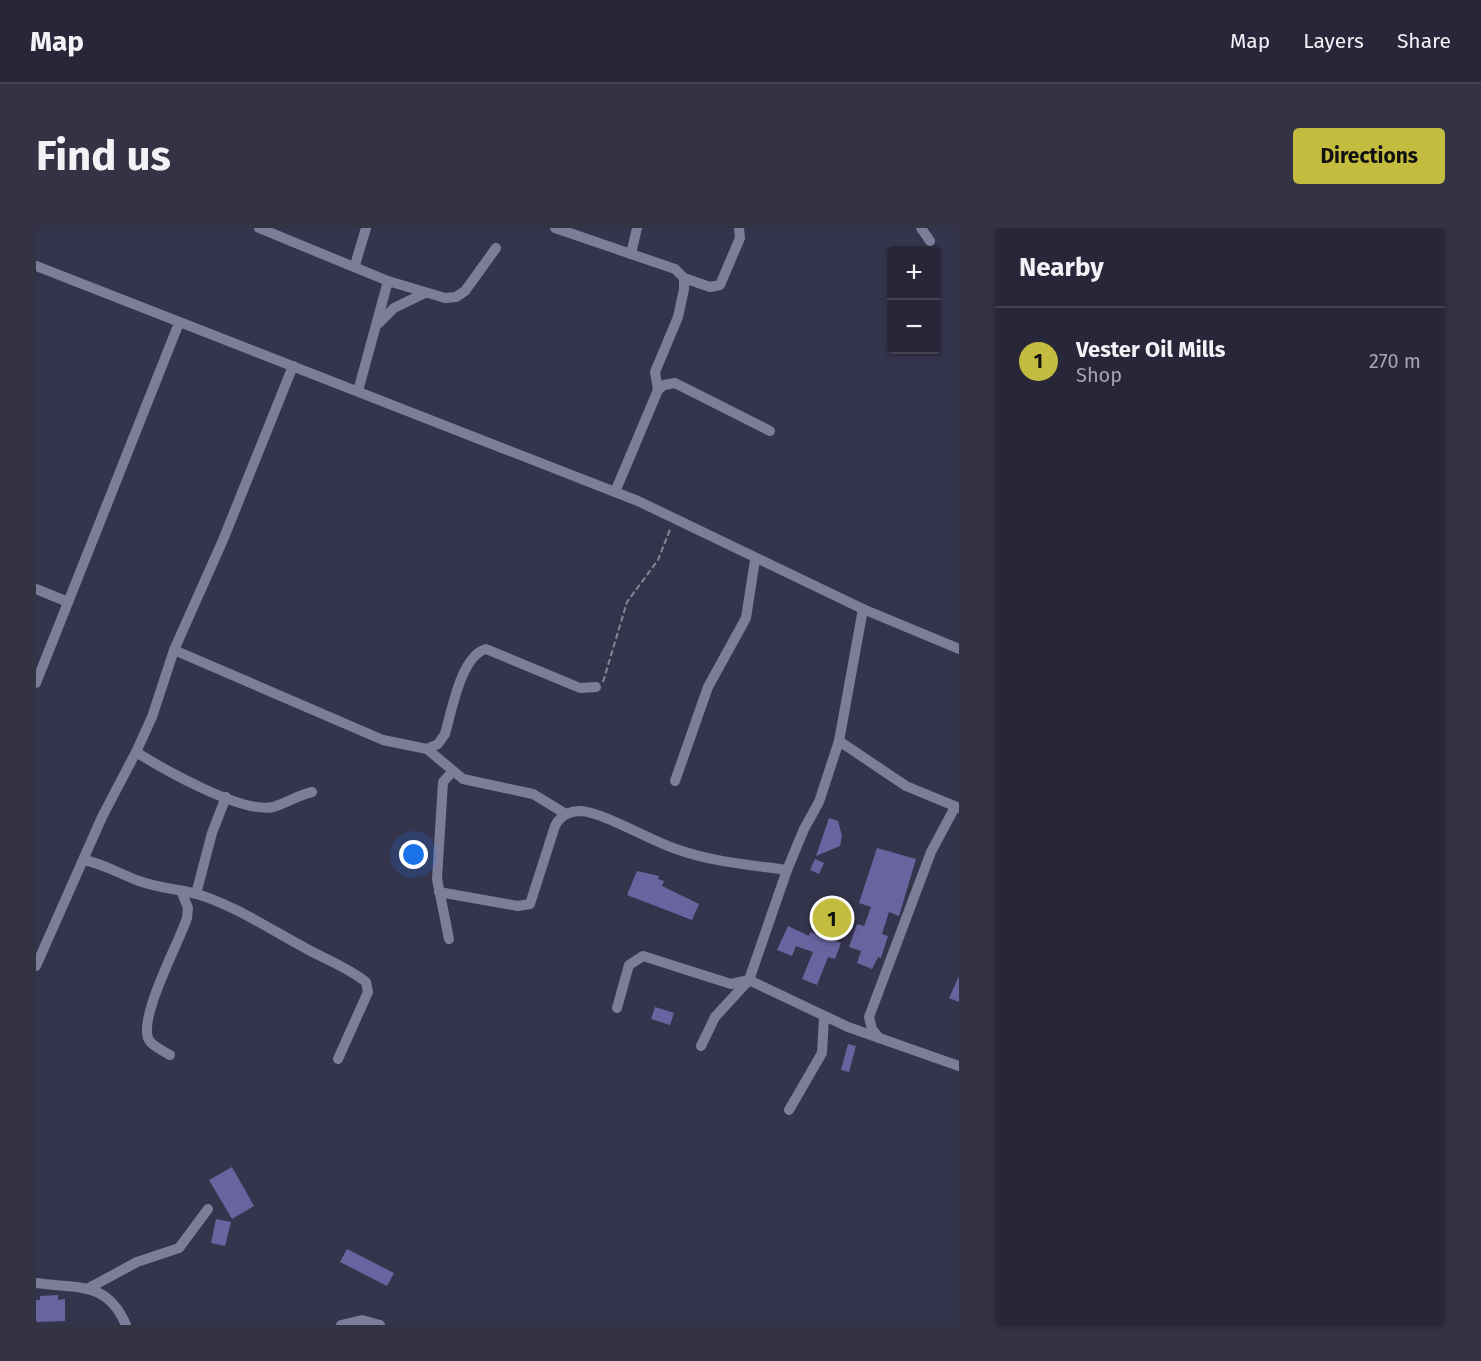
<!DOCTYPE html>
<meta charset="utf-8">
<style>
:root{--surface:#28273a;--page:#343345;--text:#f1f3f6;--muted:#a5a5af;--line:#444454;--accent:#c4bc3e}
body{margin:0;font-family:"Fira Sans",sans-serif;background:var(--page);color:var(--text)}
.controls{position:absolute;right:18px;top:18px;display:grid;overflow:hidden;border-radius:6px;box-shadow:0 2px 4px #0004}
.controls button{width:54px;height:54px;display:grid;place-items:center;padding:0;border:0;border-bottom:2px solid var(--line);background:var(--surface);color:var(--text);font:30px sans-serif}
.you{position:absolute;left:378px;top:627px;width:21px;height:21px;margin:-15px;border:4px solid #fff;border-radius:50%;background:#1a73e8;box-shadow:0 0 0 9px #1a73e833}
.badge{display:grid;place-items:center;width:39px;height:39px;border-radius:50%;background:var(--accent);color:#111;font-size:20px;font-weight:700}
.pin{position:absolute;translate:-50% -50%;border:3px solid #fff;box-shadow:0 2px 6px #0006}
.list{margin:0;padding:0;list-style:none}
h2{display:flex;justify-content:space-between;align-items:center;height:78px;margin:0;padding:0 24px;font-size:26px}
h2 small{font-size:20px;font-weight:400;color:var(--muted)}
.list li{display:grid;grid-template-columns:39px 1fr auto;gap:18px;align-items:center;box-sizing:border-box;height:108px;padding:0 24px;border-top:2px solid var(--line)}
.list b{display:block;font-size:22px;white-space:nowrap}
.list p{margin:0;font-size:20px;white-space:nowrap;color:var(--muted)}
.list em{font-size:20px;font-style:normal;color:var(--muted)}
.map{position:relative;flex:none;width:923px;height:1097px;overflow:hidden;border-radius:6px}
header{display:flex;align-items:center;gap:36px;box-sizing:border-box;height:84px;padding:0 30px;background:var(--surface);border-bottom:2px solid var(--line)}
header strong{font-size:28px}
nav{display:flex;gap:33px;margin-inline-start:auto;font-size:21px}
.intro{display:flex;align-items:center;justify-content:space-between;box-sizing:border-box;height:144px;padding:0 36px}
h1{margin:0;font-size:42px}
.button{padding:15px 27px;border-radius:6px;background:var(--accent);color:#111;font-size:21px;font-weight:700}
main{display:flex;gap:36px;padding:0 36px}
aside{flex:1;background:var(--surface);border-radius:6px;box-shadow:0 2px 4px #0004}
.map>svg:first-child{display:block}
</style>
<header>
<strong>Map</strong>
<nav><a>Map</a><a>Layers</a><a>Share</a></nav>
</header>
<div class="intro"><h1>Find us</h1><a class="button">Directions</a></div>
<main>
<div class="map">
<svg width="923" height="1097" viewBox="0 0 923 1097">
<rect width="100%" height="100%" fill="#35344d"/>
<!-- building -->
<g fill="#6864a0">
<polygon points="793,590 802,593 806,608 804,618 780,628"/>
<polygon points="841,620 880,631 863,688 853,684 846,706 852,708 845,730 842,729 836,741 821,735 825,723 813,719 821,696 828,698 835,679 823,675"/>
<polygon points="779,631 788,635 783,646 774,642"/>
<polygon points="601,643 623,648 622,651 628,653 626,658 663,676 656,692 591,667"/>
<polygon points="752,698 773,708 774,704 805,715 799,731 792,729 781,757 766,751 777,724 760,718 756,728 741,722"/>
<polygon points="923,748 923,774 913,770"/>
<polygon points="619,779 638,785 634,797 615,791"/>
<polygon points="812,816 820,818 813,844 805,842"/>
<polygon points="196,939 218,978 196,991 173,952"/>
<polygon points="180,991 195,994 189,1018 175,1015"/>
<polygon points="311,1021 358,1045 351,1058 304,1034"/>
<polygon points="22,1067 22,1072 29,1071 29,1093 0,1094 0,1072 4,1072 4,1068"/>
</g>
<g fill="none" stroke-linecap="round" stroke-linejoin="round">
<!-- path -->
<polyline stroke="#85859a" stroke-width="2" stroke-dasharray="6 3" stroke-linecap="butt" points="567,454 591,374 622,332 635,299"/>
<!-- street -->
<g stroke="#7e7d99" stroke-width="10">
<polyline points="223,0 352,53 409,70 420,69 429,63 460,20"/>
<polyline points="519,0 639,41 648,50 648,61 642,89 619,144 622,162"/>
<polyline points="885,0 894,13"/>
<polyline points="595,26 601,0"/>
<polyline points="319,37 330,0"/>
<polyline points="0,38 602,273 827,381 923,421"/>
<polyline points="648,50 674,59 684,57 704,10 703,0"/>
<polyline points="343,95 358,80 389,65"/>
<path d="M257,138l-70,174 -49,110 -22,67 -16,35c27,17 106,62 137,55 14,-4 25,-12 39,-15"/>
<polyline points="322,163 352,53"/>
<polyline points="579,264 622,162 628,157 639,155 734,203"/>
<polyline points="0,361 32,374"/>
<polyline points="138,422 347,512 391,521 427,551 497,566 530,586"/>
<polyline points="0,455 143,95"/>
<polyline points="803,513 870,558 923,580"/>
<path d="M391,521l11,-5 7,-10c7,-24 16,-78 41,-85l94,39 16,-1"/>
<polyline points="639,553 672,459 710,390 719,332"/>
<path d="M48,632c20,4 36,14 55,21 19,7 39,8 58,13 39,12 74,36 110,55 20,11 42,19 59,33l2,10 -30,67"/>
<path d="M403,664l79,14 12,-2 25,-78c5,-10 14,-15 26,-15 22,1 72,31 98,39 34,12 72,15 108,20"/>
<polyline points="160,666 176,605 190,569"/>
<polyline points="413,711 401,651 407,554 416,544"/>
<polyline points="0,738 66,589 100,524"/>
<polyline points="581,780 593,737 607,728 695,756 713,752 812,799 923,838"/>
<polyline points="843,810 836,801 833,789 895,624 919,579"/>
<polyline points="665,818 679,789 713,752 751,642 768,601 783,574 803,513 827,381"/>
<path d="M134,827c-6,-4 -19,-9 -22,-17 -8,-24 30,-93 39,-120l1,-10 -6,-15"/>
<polyline points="753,882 786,825 788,789"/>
<path d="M0,1055c40,6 71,-3 90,42"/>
<polyline points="53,1060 101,1034 143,1020 172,981"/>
<polyline points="305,1097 326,1092 344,1097"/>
</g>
</g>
</svg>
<div class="controls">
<button>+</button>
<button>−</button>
</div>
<div class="you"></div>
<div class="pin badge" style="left:796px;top:690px">1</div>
</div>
<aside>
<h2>Nearby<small></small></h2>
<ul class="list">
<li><span class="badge">1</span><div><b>Vester Oil Mills</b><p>Shop</p></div><em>270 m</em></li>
</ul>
</aside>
</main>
